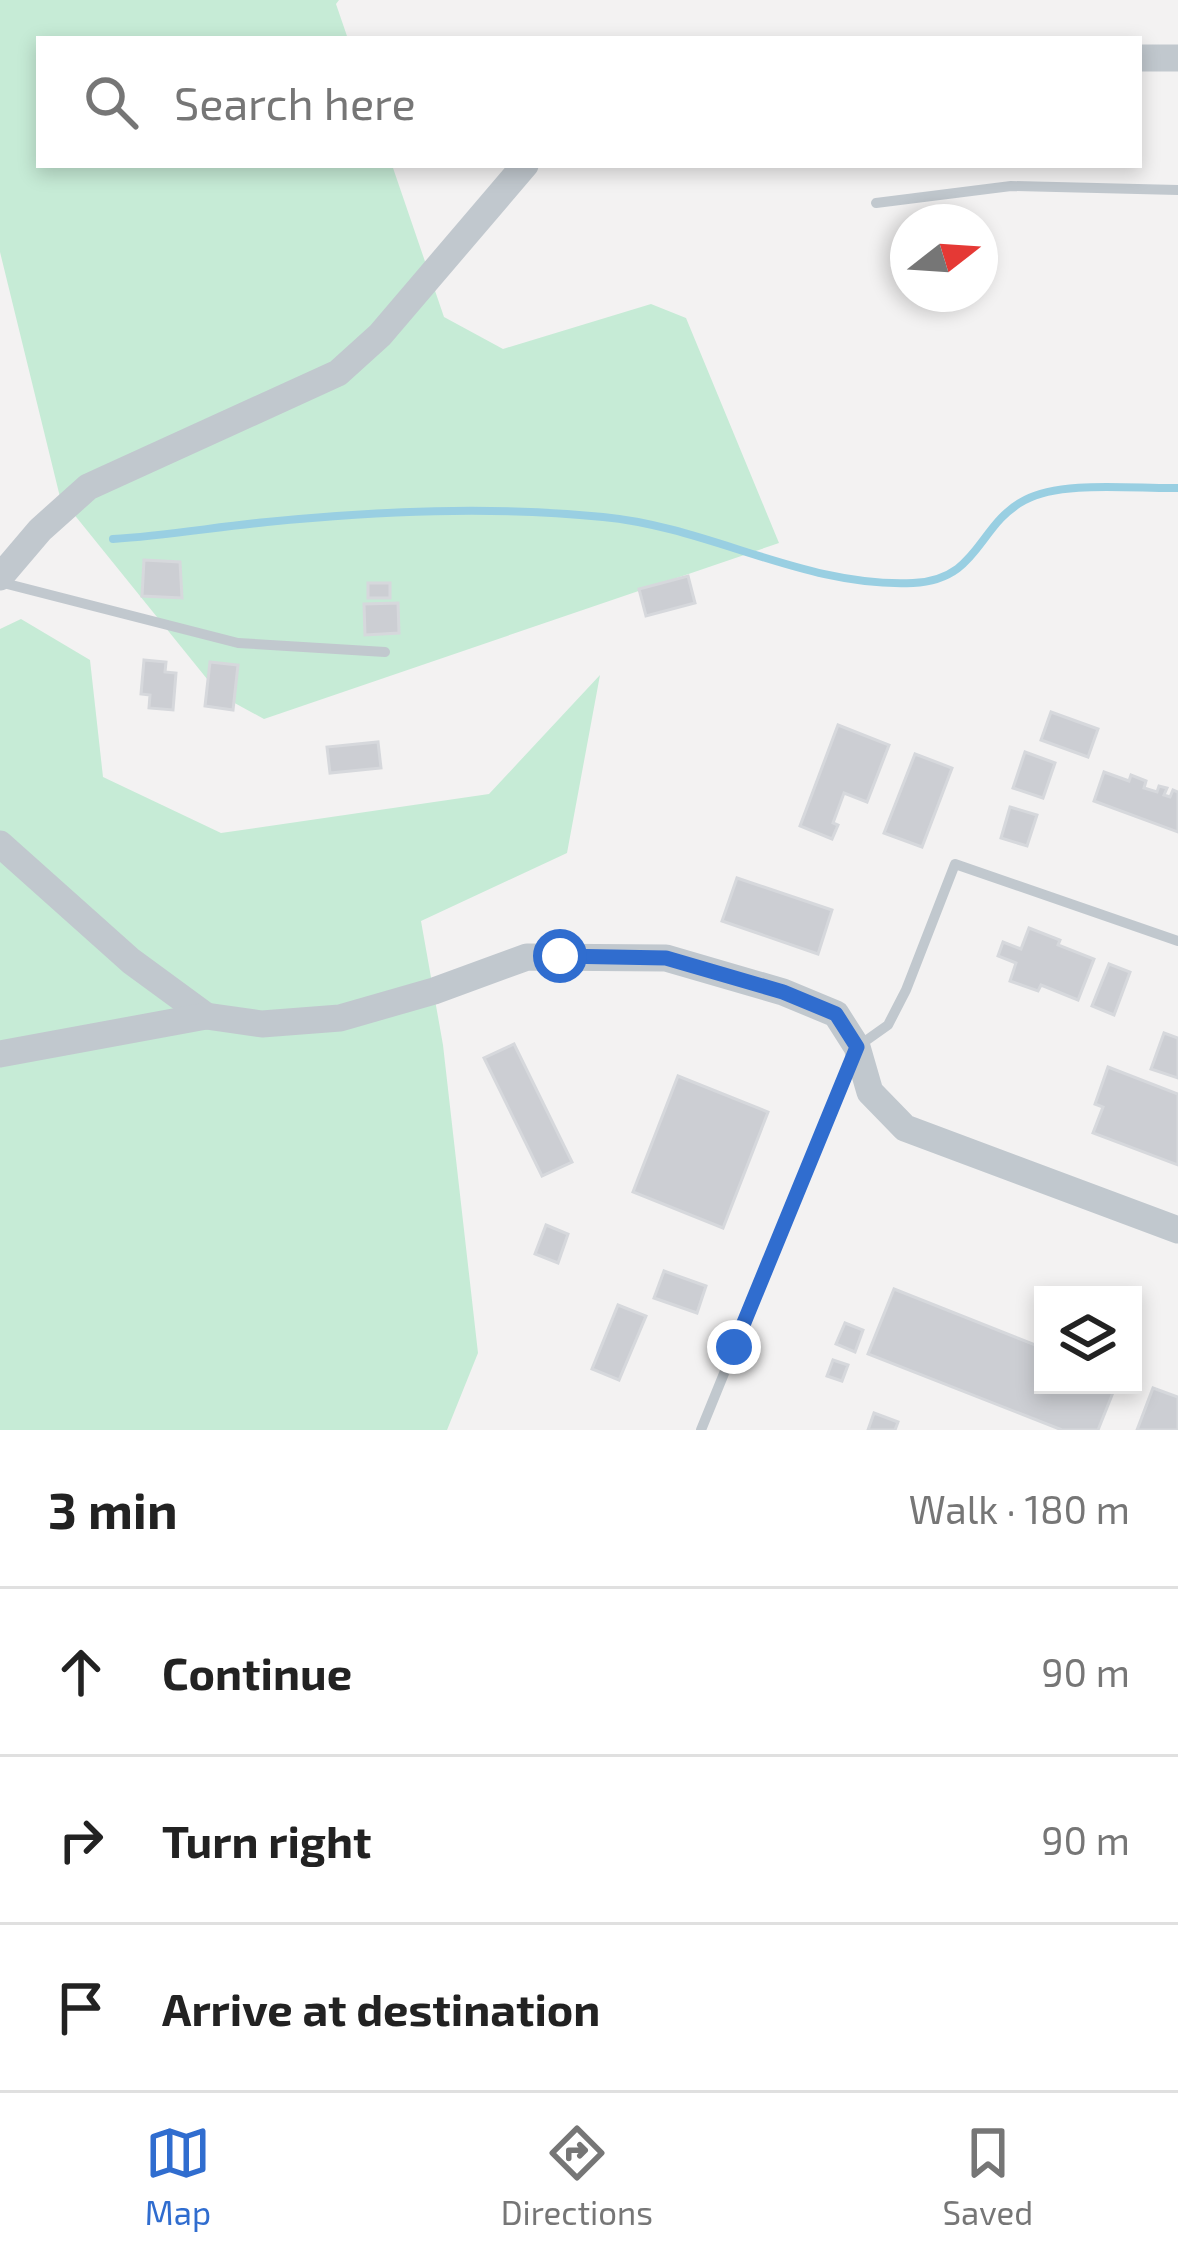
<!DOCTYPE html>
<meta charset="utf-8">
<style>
:root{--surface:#fff;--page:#f6f6f6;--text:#222;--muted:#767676;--line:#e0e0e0;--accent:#306dcf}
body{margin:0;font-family:"Exo 2",sans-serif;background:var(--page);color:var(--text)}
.controls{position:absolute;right:36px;bottom:36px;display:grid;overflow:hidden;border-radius:0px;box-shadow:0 6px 18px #0003}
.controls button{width:108px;height:108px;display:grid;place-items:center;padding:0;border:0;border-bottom:3px solid var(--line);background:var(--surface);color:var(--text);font:60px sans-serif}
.compass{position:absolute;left:890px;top:204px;width:108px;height:108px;border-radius:50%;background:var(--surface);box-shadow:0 6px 18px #0003;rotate:73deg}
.stop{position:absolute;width:36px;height:36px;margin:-27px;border:9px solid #306dcf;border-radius:50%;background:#fff}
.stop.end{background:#306dcf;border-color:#fff;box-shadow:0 3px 12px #0008}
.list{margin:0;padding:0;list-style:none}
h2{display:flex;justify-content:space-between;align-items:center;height:156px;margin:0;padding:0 48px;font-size:51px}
h2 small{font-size:39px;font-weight:400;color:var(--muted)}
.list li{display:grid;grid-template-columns:78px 1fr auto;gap:36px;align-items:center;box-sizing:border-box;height:168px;padding:0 48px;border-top:3px solid var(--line)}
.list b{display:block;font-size:45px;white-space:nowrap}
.list em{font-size:39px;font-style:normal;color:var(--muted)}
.icon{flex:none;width:66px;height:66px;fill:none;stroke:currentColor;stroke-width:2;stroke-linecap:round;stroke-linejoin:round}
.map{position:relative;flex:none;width:1178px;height:1430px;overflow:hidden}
.search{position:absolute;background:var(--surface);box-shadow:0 6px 18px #0003;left:36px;right:36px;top:36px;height:132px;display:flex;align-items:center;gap:30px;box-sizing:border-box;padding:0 42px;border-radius:0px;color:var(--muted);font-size:45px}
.sheet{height:660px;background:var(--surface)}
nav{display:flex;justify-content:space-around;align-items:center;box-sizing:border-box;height:168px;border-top:3px solid var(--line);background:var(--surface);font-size:33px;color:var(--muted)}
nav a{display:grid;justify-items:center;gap:6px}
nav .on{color:var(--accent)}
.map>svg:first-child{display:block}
</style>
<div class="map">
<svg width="1178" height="1430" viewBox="0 0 1178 1430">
<rect width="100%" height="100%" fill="#f3f2f2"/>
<!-- green -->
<g fill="#c6ebd6">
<polygon points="0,0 339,0 336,4 348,39 39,39 39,165 392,165 444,317 503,349 651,304 686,318 779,543 264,719 220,695 60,497 0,252"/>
<polygon points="21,619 90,660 103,777 221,833 489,794 600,675 567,853 421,921 443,1045 478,1353 447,1430 0,1430 0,629"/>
</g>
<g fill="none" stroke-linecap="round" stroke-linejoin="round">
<!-- stream -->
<path stroke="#99cfe2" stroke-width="8" d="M113,539c52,-3 102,-12 154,-17 112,-11 224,-16 336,-5 107,10 202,71 310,66 67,-3 64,-58 112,-83 36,-20 111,-11 153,-12"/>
</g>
<!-- building -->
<g fill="#ccced3" stroke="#d6d8dc" stroke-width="3">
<polygon points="144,560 180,562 182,598 142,596"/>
<polygon points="688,576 695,603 646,616 639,589"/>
<rect x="368" y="583" width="22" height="15"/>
<polygon points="398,603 399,633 365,635 364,604"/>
<polygon points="144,660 166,662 165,672 176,673 173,710 149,708 150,695 141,694"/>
<polygon points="210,662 238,665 233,710 205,706"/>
<polygon points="1051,712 1098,729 1088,757 1041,740"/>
<polygon points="838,725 889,745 867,802 844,793 833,823 838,825 832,839 800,826"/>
<polygon points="378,742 381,768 330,773 327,747"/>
<polygon points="1025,752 1055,763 1043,798 1013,788"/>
<polygon points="915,754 952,768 922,847 884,833"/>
<polygon points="1104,772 1129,781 1131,775 1146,781 1144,788 1157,792 1159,786 1167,788 1164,795 1170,797 1173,790 1178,792 1178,832 1094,801"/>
<polygon points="1010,807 1037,815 1027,846 1001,838"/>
<polygon points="737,878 832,910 818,954 722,921"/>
<polygon points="1029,928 1060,940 1058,945 1094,959 1078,1000 1041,985 1038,991 1010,981 1016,963 998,956 1003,942 1021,949"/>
<polygon points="1109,964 1130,972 1114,1015 1092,1006"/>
<polygon points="1164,1033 1178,1038 1178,1078 1151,1069"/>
<polygon points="514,1044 572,1162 542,1176 484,1058"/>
<polygon points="1108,1067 1178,1094 1178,1165 1093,1133 1103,1107 1095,1104"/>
<polygon points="678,1076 768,1112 723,1228 633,1192"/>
<polygon points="546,1225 568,1234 558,1263 535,1254"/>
<polygon points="664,1271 706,1286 697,1313 654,1298"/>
<polygon points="894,1289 1043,1348 1043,1385 1116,1385 1098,1430 1062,1430 868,1354"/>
<polygon points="618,1305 646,1316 619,1380 592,1369"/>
<polygon points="845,1323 863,1330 855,1352 836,1344"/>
<polygon points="833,1360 848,1365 842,1381 827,1376"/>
<polygon points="1153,1388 1178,1397 1178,1430 1137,1430"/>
<polygon points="874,1413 898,1422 895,1430 868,1430"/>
</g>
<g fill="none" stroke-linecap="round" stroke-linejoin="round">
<!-- service -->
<g stroke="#c1c8ce" stroke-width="10">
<polyline points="876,203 1011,186 1178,190"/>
<polyline points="0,582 238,643 385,652"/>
<polyline points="701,1430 857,1047 888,1025 906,990 955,864 1178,941"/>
</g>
<!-- tertiary -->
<g stroke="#c1c8ce" stroke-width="27">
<polyline points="1139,58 1178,58"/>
<polyline points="0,577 40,530 88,487 338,373 380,335 525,165"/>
<polyline points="0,844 131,961 206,1016"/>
<polyline points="0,1054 206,1016 262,1024 340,1018 434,991 527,957 666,958 783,992 836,1014 857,1047 870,1092 905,1128 1178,1230"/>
</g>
</g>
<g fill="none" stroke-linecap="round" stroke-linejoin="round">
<!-- route -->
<polyline stroke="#306dcf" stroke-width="15" points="560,956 666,958 783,992 836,1014 857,1047 734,1347"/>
</g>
</svg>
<div class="controls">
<button><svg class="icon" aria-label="layers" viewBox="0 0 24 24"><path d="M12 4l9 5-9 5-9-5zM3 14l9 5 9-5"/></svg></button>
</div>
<svg class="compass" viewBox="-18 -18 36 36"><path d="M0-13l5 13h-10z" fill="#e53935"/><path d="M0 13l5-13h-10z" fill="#767676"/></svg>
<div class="stop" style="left:560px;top:956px"></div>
<div class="stop end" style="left:734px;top:1347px"></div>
<div class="search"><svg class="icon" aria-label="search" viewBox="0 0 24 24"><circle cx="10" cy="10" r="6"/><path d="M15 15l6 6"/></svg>Search here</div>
</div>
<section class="sheet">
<h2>3 min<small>Walk · 180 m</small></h2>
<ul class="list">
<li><svg class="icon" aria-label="ahead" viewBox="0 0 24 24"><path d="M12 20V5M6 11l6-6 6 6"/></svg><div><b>Continue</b></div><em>90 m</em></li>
<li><svg class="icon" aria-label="right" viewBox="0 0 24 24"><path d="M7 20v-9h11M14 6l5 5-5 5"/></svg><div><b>Turn right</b></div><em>90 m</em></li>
<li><svg class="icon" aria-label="arrive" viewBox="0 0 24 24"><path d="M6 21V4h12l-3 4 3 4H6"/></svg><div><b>Arrive at destination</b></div></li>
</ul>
</section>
<nav>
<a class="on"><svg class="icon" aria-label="map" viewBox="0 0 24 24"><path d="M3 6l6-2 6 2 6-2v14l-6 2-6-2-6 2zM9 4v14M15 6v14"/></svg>Map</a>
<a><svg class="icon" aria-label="directions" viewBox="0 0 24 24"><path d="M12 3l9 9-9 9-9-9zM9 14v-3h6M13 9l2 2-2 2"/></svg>Directions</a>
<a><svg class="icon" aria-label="saved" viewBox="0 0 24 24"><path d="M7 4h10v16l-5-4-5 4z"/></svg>Saved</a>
</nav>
